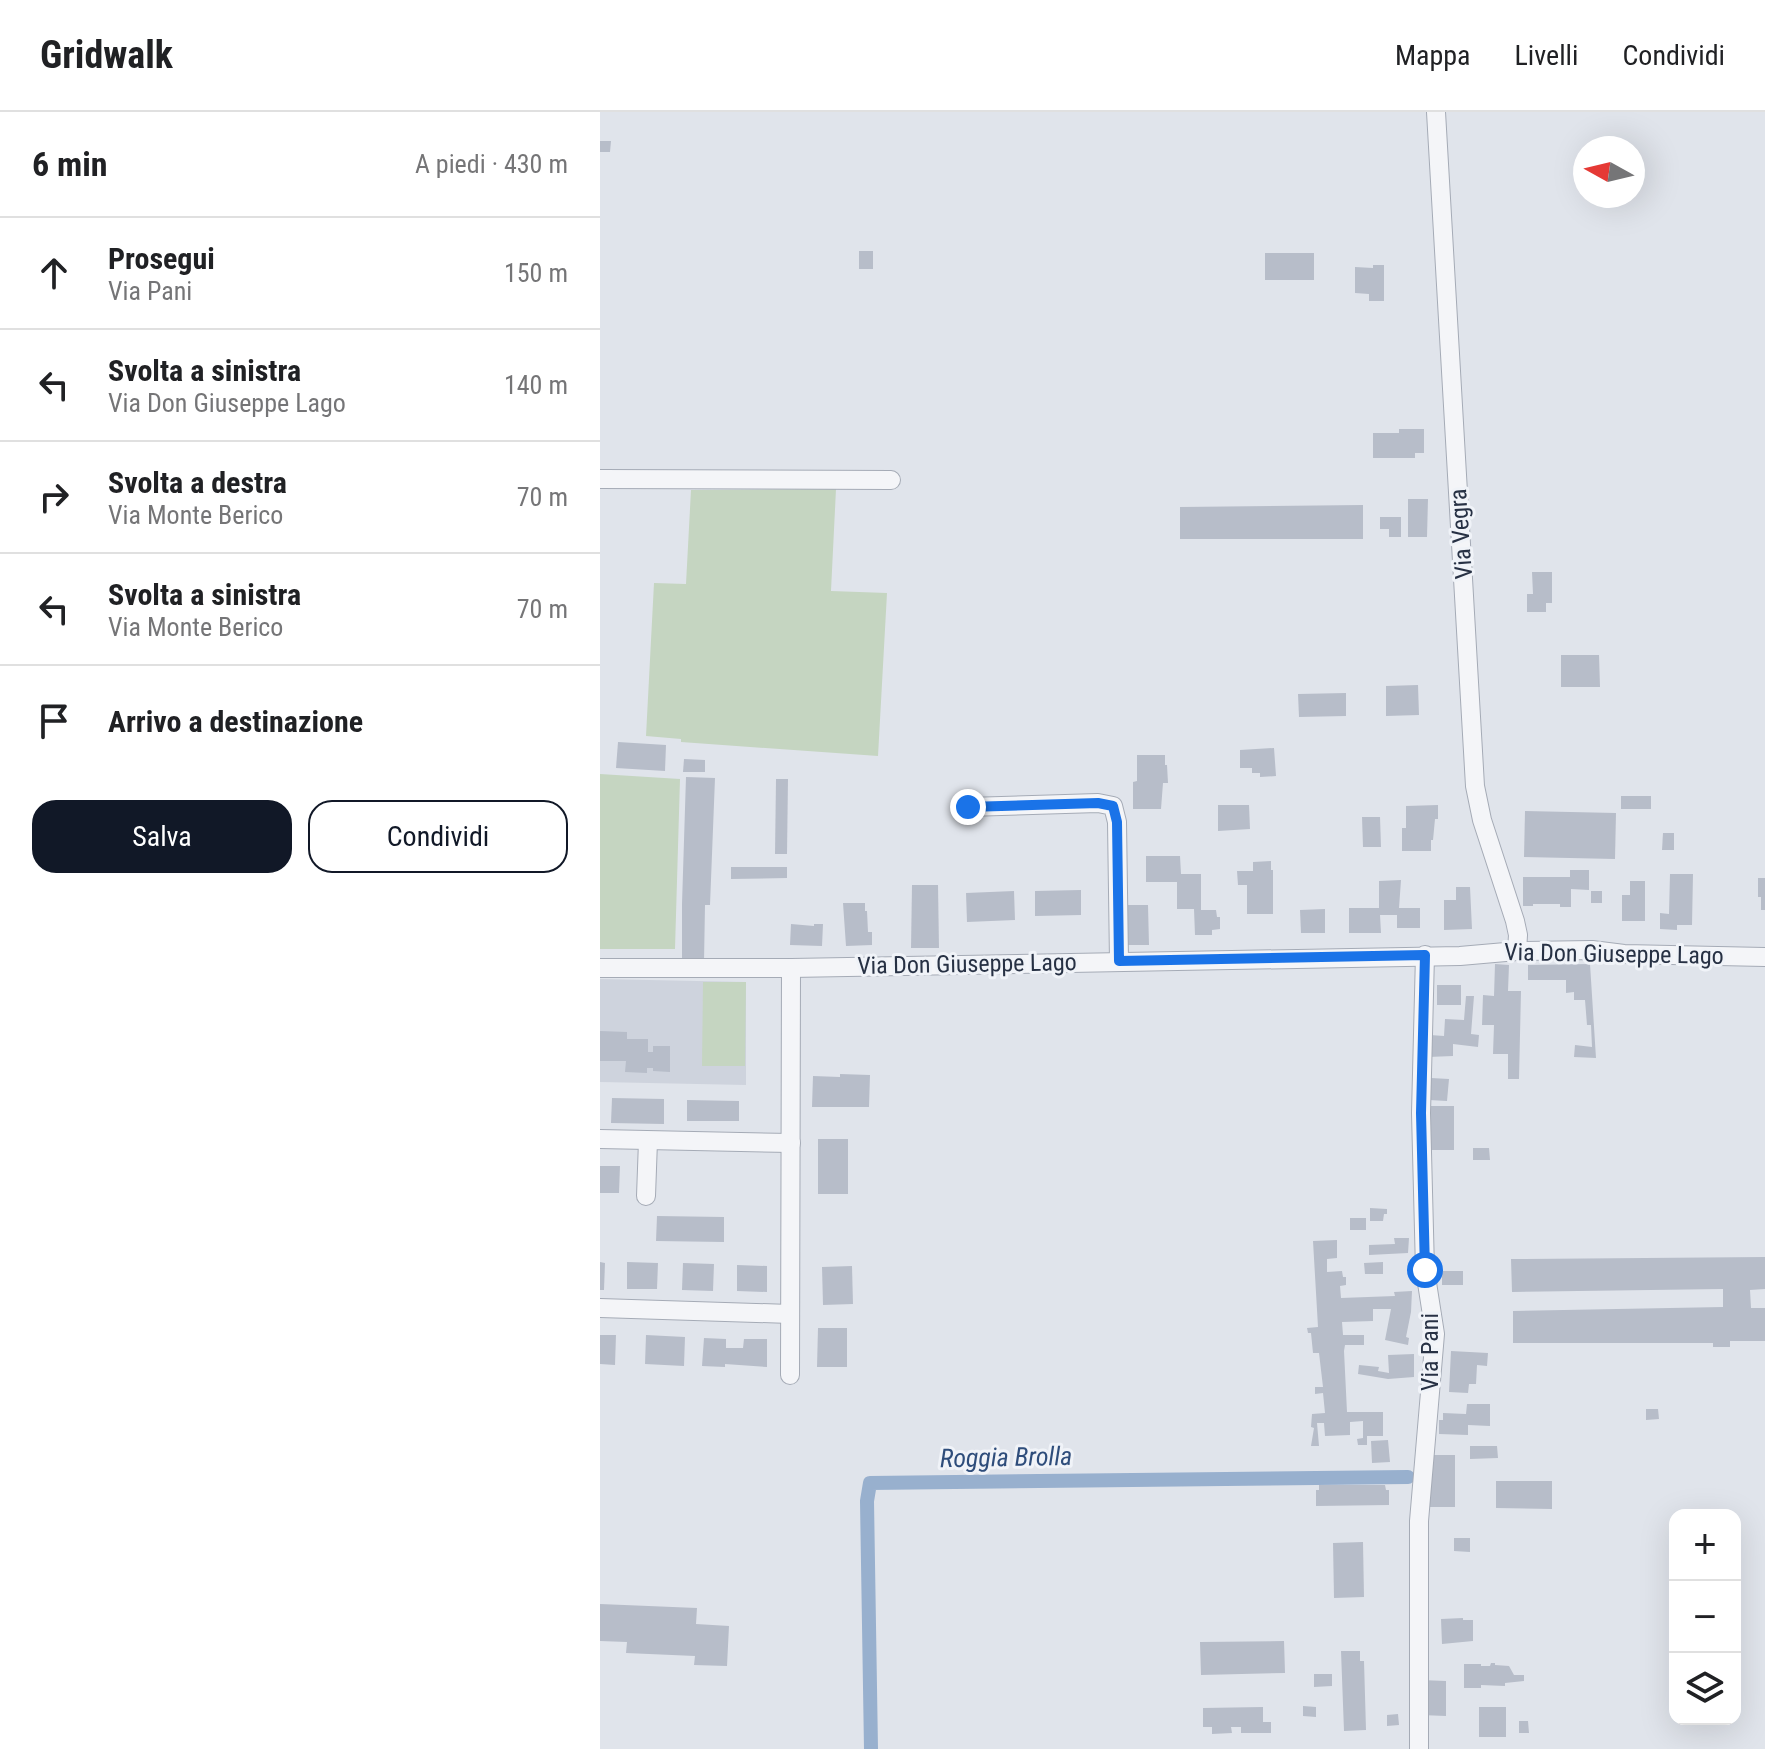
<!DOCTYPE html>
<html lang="it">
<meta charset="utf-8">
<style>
:root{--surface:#fff;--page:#f6f6f6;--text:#202124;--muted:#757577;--line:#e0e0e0;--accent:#111827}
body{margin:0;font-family:"Roboto Condensed",sans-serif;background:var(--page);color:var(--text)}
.controls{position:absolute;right:24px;bottom:24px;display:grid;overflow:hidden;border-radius:16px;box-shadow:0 8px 32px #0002}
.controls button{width:72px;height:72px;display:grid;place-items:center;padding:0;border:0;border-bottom:2px solid var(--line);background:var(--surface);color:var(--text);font:40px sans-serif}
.compass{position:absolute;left:973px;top:24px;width:72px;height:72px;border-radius:50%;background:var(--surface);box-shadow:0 8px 32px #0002;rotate:278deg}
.stop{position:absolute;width:24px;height:24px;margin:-18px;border:6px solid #1a73e8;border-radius:50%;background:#fff}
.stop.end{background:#1a73e8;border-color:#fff;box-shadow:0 2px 8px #0008}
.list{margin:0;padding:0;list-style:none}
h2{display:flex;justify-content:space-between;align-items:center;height:104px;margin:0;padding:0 32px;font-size:34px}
h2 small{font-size:26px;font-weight:400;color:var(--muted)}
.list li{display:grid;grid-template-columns:52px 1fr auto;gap:24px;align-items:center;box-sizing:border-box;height:112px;padding:0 32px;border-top:2px solid var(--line)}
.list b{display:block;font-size:30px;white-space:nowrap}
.list p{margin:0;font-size:26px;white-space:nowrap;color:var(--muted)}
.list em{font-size:26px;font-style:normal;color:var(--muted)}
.actions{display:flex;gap:16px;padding:24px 32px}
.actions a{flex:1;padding:18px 0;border:2px solid var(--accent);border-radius:24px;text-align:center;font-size:28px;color:var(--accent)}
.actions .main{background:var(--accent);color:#fff}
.icon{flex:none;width:44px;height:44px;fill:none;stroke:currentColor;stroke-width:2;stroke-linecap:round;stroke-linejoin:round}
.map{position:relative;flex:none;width:1165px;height:1637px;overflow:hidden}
header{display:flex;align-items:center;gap:48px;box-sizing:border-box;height:112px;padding:0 40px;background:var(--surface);border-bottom:2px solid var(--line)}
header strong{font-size:38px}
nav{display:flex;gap:44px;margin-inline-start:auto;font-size:28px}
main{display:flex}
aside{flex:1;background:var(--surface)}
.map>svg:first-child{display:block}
</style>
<header>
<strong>Gridwalk</strong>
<nav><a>Mappa</a><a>Livelli</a><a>Condividi</a></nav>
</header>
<main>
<aside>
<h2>6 min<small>A piedi · 430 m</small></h2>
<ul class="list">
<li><svg class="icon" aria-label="ahead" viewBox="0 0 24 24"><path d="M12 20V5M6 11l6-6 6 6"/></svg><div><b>Prosegui</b><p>Via Pani</p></div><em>150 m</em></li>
<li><svg class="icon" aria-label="left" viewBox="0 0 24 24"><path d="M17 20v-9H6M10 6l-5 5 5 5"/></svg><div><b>Svolta a sinistra</b><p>Via Don Giuseppe Lago</p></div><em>140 m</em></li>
<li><svg class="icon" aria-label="right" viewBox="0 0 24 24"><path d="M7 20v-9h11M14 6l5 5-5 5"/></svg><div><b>Svolta a destra</b><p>Via Monte Berico</p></div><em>70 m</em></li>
<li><svg class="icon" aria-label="left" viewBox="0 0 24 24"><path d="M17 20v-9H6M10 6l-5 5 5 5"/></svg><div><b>Svolta a sinistra</b><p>Via Monte Berico</p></div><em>70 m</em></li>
<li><svg class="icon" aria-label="arrive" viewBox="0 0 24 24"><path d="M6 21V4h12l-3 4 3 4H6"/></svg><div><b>Arrivo a destinazione</b></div></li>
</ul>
<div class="actions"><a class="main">Salva</a><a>Condividi</a></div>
</aside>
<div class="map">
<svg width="1165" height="1637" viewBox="0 0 1165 1637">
<rect width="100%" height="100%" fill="#e0e4eb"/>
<!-- built -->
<polygon fill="#ced3dd" points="0,867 146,870 146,973 0,970"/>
<!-- green -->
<g fill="#c5d5c1">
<polygon points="236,377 231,479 287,481 278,644 81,630 81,627 46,624 54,471 86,472 91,378"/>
<polygon points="0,662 80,667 75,837 0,837"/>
<polygon points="103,870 146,870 145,954 102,954"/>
</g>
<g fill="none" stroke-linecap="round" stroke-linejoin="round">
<!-- canal -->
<polyline stroke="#98b0ce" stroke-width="14" points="271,1637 267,1389 270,1371 808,1365"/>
</g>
<!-- building -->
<g fill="#b7bdc9">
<polygon points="0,29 11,29 10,40 0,40"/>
<rect x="259" y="139" width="14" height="18"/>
<rect x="665" y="141" width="49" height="27"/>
<polygon points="773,153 784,153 784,189 769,189 769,182 755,181 755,155 773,156"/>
<polygon points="799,317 824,317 824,341 815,341 815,346 773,346 773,321 799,321"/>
<polygon points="808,387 828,387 827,425 808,425"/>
<polygon points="763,393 763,427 580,427 580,395"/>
<polygon points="780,405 801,405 801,425 789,425 789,417 780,417"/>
<polygon points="932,460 952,460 952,491 946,491 946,500 927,500 927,482 933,482"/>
<polygon points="961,543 999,543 1000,575 961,575"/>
<polygon points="818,573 819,603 786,604 786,574"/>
<polygon points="746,581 746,604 699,605 698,582"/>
<polygon points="18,630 66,633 65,659 16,656"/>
<polygon points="674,636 676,664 660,665 660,661 652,661 652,656 640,656 640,638"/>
<polygon points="537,643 565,643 565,653 567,653 568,671 563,671 561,697 533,697 533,670 537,669"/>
<polygon points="84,647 105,648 105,660 83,660"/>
<polygon points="86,665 115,666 110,793 105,793 104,850 82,850 82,792"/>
<polygon points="176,667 188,667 187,742 175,742"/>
<rect x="1021" y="684" width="30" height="13"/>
<polygon points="618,693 649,693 650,717 618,719"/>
<polygon points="838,693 838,707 835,707 833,728 831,728 831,739 802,739 802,716 806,716 806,694"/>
<polygon points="925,699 1016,701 1015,747 924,745"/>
<polygon points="762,705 780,705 781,735 763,735"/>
<polygon points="1063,721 1074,721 1074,738 1062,738"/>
<polygon points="546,744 580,744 581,762 601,762 601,798 616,798 617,805 620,805 620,817 612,818 612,823 595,823 594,797 577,797 577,770 546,770"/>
<polygon points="671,749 671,758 673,758 673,802 647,802 647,773 638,773 637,759 653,759 653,750"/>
<polygon points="131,755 187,755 187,766 131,767"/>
<polygon points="970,758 989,758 989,778 971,777 971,795 960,795 960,792 933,792 933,794 923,794 923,765 970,765"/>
<polygon points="1070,762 1093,762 1092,813 1077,813 1077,818 1060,817 1060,801 1069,802"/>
<polygon points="1158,766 1165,766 1165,798 1161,798 1161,785 1158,785"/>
<polygon points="801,768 799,796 820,796 820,816 797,816 797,803 780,803 781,821 749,821 749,796 779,796 779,769"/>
<polygon points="1030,769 1045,769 1045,809 1022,809 1022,783 1030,783"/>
<polygon points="312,773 338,773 339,836 311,836"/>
<polygon points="856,775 870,775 872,817 844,818 844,788 856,788"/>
<polygon points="481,778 481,803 435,804 435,779"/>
<polygon points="414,779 415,808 367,810 366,781"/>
<rect x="991" y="779" width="11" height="12"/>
<polygon points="243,791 265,791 265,799 267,799 268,820 272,820 272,833 246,834"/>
<polygon points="527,793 548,793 549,833 528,833"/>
<polygon points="725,797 725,821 701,821 700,798"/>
<polygon points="191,812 214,814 214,812 223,812 222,834 190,833"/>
<polygon points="895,852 909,853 908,879 921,879 919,967 908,967 908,942 893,942 894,913 882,913 883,883 894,884"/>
<polygon points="990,852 996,946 974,945 975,933 992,935 991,913 987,913 985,888 974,888 974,880 966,881 966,868 928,868 928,853"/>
<rect x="837" y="873" width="24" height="20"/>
<polygon points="866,884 874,884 871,922 879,923 878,935 853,932 853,944 828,945 830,923 844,924 845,907 864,908"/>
<polygon points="0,919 27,920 27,927 48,927 48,940 53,940 53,934 70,934 70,960 53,959 53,956 47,956 47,961 25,960 26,949 0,949"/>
<polygon points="240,962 270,963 269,995 212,995 213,964 240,965"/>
<polygon points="831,966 849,967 847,989 829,988"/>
<polygon points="12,986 64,987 64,1012 11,1011"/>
<polygon points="87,988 139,989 139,1009 87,1009"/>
<rect x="829" y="994" width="25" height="44"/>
<rect x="218" y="1027" width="30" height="55"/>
<polygon points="873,1036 889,1036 890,1048 873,1048"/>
<polygon points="0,1054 20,1054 19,1081 0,1081"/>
<polygon points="770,1096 787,1097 787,1102 784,1102 783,1109 770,1109"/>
<polygon points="57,1104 124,1105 124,1130 56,1129"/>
<rect x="750" y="1106" width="16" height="12"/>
<polygon points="794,1126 809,1126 808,1141 769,1143 769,1133 795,1132"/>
<polygon points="737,1128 737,1146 727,1147 727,1160 742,1159 743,1165 746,1165 746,1173 740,1174 741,1186 795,1184 794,1180 812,1179 811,1200 806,1225 809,1226 808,1233 785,1228 791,1197 773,1197 773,1209 742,1210 743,1223 764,1223 764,1233 745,1233 744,1239 747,1300 783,1300 783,1324 767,1324 767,1333 758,1333 757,1327 763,1326 763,1309 750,1310 750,1323 725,1324 724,1311 717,1311 719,1334 711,1334 714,1316 711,1315 712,1302 725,1301 723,1281 715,1282 715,1275 723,1275 719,1241 713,1241 711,1221 708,1221 707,1216 718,1215 713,1129"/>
<polygon points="1165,1145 1165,1177 1150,1178 1151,1196 1165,1196 1165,1229 1130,1229 1130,1235 1113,1235 1113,1231 913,1231 913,1199 1123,1195 1123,1177 912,1180 911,1147"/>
<polygon points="0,1150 5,1151 4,1178 0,1178"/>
<polygon points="27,1150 58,1151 57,1177 27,1177"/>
<polygon points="783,1150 783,1162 765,1162 764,1151"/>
<polygon points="83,1151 114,1152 113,1179 82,1178"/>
<polygon points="137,1153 167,1154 167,1180 137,1179"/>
<polygon points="252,1154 253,1192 223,1193 222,1155"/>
<rect x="842" y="1159" width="21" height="14"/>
<polygon points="218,1216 247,1216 247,1255 217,1255"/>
<polygon points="0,1223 16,1223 15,1253 0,1252"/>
<polygon points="46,1223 85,1225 84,1254 45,1252"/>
<polygon points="104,1226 126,1227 126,1236 143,1236 144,1227 167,1227 167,1255 125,1252 125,1255 102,1254"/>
<polygon points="851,1239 888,1241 887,1254 877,1253 876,1272 869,1272 868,1281 849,1280"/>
<polygon points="814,1242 814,1265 788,1267 758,1262 759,1253 779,1255 778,1259 789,1261 788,1243"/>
<polygon points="867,1292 890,1292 890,1314 868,1313 868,1323 839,1322 839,1308 843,1308 843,1301 866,1302"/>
<polygon points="1046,1297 1058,1297 1059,1307 1046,1308"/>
<polygon points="788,1328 790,1350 772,1351 771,1329"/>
<polygon points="870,1334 897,1334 898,1346 870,1347"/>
<polygon points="828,1343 855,1343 855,1395 830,1395"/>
<polygon points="896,1369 952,1369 952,1397 896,1396"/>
<polygon points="719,1373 785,1373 786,1378 789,1378 789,1393 716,1394 716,1378 719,1378"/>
<polygon points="854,1426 870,1426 870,1440 854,1439"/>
<polygon points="763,1430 764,1485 734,1486 733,1431"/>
<polygon points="0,1492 97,1496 96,1512 129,1514 127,1554 94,1553 95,1544 26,1541 27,1530 0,1529"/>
<polygon points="863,1506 863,1508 873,1508 873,1529 842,1532 841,1507"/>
<polygon points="684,1529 685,1561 601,1563 600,1530"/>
<polygon points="741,1539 760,1539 760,1549 764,1549 766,1618 744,1619"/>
<polygon points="891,1551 895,1551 895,1553 909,1554 914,1563 924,1563 924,1569 905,1571 905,1574 881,1573 881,1576 864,1576 864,1552 881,1552 881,1554 890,1554"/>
<polygon points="714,1562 732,1562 732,1574 714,1575"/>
<polygon points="821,1568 846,1569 846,1604 821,1603"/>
<polygon points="703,1594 716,1595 716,1605 703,1604"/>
<polygon points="663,1595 663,1610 671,1610 671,1621 641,1621 641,1615 631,1615 632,1621 612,1622 612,1615 603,1615 603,1596"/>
<rect x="879" y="1595" width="27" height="30"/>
<polygon points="798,1602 799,1613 787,1614 787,1603"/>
<polygon points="919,1609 928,1609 929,1621 919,1621"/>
</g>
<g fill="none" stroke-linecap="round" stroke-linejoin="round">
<!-- minor casing -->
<g stroke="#a5abb6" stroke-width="20">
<g id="minor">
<polyline points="836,0 875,674 882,708 915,809 918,823 917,839"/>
<polyline points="0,367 291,368"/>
<polyline points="368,695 498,691 513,694 517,710 519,849"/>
<polyline points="0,856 191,856 860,844 917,839 992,838 1024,842 1165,845"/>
<polyline points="0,1027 191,1031"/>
<polyline points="46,1084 48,1029"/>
<polyline points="0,1196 190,1202"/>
<polyline points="190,1263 191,856"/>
<polyline points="819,1637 819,1409 835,1222 825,1158 821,1001 825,843"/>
</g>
</g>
<!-- minor -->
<use href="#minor" stroke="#f4f5f8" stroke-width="18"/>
</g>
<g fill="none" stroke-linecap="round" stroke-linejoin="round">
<!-- route -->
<polyline stroke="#1a73e8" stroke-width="10" points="368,695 498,691 513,694 517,710 519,849 825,843 821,1001 825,1158"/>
</g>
<g text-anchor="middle" stroke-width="6" stroke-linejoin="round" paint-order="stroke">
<!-- street labels -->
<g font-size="24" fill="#273144" stroke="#f0f3f8">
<text transform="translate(861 422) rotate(-94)" y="8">Via Vegra</text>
<text transform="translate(1014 842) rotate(1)" y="8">Via Don Giuseppe Lago</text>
<text transform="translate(367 852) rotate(-1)" y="8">Via Don Giuseppe Lago</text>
<text transform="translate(830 1240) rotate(-90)" y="8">Via Pani</text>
</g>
<!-- water labels -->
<g font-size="26" font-style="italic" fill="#2e4d7b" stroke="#f0f3f8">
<text transform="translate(406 1345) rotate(-1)" y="9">Roggia Brolla</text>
</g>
</g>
</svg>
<div class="controls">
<button>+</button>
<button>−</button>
<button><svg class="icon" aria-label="layers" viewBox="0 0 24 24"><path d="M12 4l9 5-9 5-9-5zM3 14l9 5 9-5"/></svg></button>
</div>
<svg class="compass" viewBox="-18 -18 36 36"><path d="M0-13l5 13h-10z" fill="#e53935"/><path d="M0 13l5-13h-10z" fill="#757577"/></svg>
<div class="stop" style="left:825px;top:1158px"></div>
<div class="stop end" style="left:368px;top:695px"></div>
</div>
</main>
